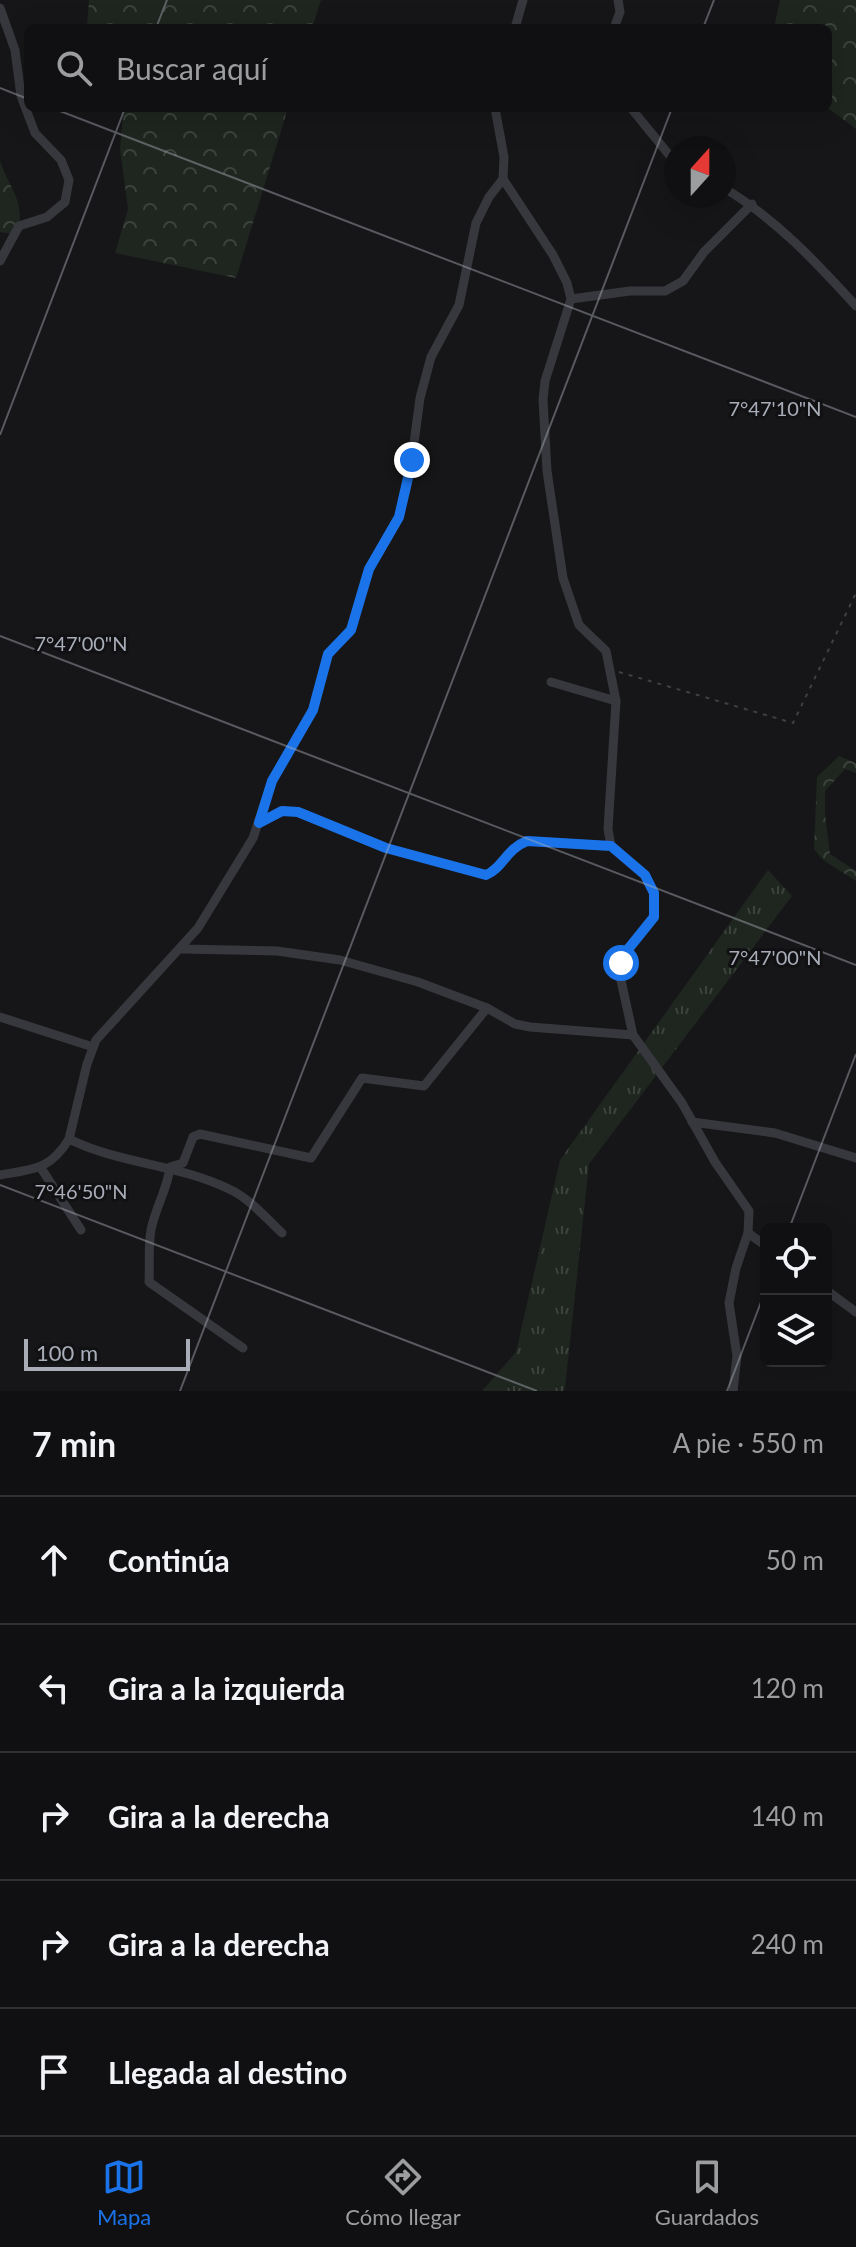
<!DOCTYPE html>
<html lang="es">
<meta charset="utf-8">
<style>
:root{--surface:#101012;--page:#1e1e20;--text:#f1f3f6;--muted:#9c9d9f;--line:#303032;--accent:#1a73e8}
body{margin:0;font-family:Lato,sans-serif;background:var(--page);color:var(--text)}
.controls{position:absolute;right:24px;bottom:24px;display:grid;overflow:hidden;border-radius:12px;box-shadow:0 8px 32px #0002}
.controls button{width:72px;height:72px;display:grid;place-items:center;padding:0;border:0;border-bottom:2px solid var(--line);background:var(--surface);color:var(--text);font:40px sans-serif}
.compass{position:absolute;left:664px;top:136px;width:72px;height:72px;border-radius:50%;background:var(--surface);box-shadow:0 8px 32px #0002;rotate:21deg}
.scale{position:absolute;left:24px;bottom:20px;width:166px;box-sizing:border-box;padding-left:8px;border:4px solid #a8adb8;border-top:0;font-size:22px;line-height:28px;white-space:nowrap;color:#a8adb8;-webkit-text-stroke:6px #111113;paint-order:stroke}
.stop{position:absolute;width:24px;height:24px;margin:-18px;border:6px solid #1a73e8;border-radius:50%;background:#fff}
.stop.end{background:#1a73e8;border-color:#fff;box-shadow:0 2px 8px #0008}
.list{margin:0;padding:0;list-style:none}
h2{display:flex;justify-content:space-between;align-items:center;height:104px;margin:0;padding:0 32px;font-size:34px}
h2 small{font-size:26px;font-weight:400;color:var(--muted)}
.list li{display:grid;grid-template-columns:52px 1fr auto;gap:24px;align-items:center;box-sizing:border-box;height:128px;padding:0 32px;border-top:2px solid var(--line)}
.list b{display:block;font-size:30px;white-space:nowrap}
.list em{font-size:26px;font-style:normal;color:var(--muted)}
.icon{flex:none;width:44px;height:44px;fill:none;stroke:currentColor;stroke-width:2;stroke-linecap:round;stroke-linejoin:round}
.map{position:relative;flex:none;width:856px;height:1391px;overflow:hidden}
.search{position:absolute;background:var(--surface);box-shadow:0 8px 32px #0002;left:24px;right:24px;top:24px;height:88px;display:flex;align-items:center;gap:20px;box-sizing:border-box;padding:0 28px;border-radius:12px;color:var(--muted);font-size:30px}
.sheet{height:744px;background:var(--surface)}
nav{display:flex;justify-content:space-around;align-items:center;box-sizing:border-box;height:112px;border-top:2px solid var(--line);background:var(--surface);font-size:22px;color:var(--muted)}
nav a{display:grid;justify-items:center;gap:4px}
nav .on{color:var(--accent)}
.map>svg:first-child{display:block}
</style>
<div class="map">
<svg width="856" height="1391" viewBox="0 0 856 1391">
<defs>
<pattern id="grass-tufts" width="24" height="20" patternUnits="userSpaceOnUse" patternTransform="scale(2)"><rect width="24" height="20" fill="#1e261f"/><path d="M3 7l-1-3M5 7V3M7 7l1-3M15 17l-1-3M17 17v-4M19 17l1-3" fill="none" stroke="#3c433d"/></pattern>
<pattern id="forest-crowns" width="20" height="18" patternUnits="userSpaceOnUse" patternTransform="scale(2)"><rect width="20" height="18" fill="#1e261f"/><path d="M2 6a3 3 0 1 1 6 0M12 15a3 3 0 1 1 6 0" fill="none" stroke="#3c433d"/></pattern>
</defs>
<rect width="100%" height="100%" fill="#161618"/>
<!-- grass -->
<polygon fill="url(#grass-tufts)" points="768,870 792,896 589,1164 565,1388 563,1391 482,1391 516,1352 560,1160"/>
<!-- forest -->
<g fill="url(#forest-crowns)">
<polygon points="89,0 321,0 312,28 87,28"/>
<polygon points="780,0 856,0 856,129 828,108 828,28 774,28"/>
<polygon points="120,108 288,108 236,278 115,253 128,209 120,149 123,114"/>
<path d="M0,161c11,31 24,37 19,74l-19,-3z"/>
<polygon points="839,756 856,763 856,773 845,769 825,791 825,814 830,854 856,871 856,881 823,860 814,849 817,777"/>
</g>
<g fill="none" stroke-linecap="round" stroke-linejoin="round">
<!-- path -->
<polyline stroke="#3d3f44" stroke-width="2" stroke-dasharray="4 6" stroke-linecap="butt" points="619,672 793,723 856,593"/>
<!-- street -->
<g stroke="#37383d" stroke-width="9">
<polyline points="0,8 15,50 21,96 35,133 61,160 69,180 65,202 47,217 19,226 0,261"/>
<polyline points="515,28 523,0"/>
<polyline points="614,28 620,12 618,0"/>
<polyline points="631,108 670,156 676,160"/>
<polyline points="503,179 553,255 567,283 571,299 545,381 543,400 547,471 563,578 579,625 606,651 616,701 608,829 611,846"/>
<path d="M724,188c52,31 91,73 132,118"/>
<polyline points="571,299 630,291 665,291 683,281 704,252 752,204"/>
<polyline points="551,682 616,701"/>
<path d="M259,823l23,-12 16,1 88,36 100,27c17,-7 20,-26 41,-34l84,5 34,29 9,18v24l-29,36 -5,23 13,59 49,68 33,59 34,49 -1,22 -12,35 -7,35 8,53 -4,35"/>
<polyline points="181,949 277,951 340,960 418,982 487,1008 515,1024 530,1027 633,1035"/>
<polyline points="0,1017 93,1047"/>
<polyline points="692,1122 775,1133 856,1158"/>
<path d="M69,1139c50,25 109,25 160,50 20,9 37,29 53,44"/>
<polyline points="41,1168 81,1230"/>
<path d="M0,1175c34,-6 50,-5 69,-36l18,-75 9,-24 102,-112 55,-90 19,-57 41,-71 15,-56 23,-24 18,-61 30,-52 11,-44 10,-75 11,-41 28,-52 17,-82 13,-26 14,-18 1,-22 -9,-49"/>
<polyline points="748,1233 766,1246"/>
<polyline points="826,1290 856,1312"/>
<path d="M243,1348l-94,-66c1,-17 -1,-36 2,-52 4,-22 17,-42 19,-63l13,-4 10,-26 7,-3 111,24 51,-80 62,8 63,-78"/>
</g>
</g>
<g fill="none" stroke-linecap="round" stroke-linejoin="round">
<!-- route -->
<path stroke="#1a73e8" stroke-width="10" d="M412,460l-13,57 -30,52 -18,61 -23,24 -15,56 -41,71 -13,42 23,-12 16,1 88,36 100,27c17,-7 20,-26 41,-34l84,5 34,29 9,18v24l-29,36 -4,10"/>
</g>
<!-- ticks -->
<path fill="none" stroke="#a8adb8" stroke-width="2" stroke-opacity="0.45" d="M156,28l11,-28M703,28l11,-28M0,88l28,11M52,108l804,309M0,435l125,-327M0,636l856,329M0,1185l537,206M789,1229l67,-175M180,1391l492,-1283M727,1391l39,-102"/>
<g font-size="20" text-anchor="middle" fill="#a8adb8" stroke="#111113" stroke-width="6" stroke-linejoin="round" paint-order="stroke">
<text x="775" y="416">7°47'10"N</text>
<text x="81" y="651">7°47'00"N</text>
<text x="775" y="965">7°47'00"N</text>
<text x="81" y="1199">7°46'50"N</text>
</g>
</svg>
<div class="controls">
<button><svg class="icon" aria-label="locate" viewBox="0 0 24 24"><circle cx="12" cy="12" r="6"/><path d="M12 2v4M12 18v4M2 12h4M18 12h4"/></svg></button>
<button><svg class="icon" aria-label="layers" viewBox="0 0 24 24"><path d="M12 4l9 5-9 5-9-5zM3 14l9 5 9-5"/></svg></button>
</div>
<svg class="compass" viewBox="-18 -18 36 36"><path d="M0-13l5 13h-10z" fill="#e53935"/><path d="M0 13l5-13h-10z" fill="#9c9d9f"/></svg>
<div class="scale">100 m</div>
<div class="stop" style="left:621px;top:963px"></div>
<div class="stop end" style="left:412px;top:460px"></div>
<div class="search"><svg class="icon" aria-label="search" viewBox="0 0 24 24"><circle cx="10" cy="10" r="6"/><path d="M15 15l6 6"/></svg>Buscar aquí</div>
</div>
<section class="sheet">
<h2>7 min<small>A pie · 550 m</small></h2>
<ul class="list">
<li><svg class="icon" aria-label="ahead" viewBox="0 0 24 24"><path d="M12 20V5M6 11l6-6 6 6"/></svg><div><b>Continúa</b></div><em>50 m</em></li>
<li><svg class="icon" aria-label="left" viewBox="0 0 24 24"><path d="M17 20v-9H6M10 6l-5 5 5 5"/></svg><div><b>Gira a la izquierda</b></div><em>120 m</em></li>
<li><svg class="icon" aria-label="right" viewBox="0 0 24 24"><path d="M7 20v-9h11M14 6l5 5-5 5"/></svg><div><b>Gira a la derecha</b></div><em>140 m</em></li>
<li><svg class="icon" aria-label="right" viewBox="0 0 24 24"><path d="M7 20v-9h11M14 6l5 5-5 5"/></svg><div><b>Gira a la derecha</b></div><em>240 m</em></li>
<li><svg class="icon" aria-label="arrive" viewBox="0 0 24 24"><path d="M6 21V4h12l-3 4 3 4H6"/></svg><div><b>Llegada al destino</b></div></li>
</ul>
</section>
<nav>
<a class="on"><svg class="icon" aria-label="map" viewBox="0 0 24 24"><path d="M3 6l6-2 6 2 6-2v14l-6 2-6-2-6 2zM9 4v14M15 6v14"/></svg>Mapa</a>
<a><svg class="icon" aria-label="directions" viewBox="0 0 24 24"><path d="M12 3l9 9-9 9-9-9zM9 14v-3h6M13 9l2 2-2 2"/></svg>Cómo llegar</a>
<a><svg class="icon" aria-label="saved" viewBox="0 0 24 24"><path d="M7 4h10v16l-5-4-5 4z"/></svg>Guardados</a>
</nav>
